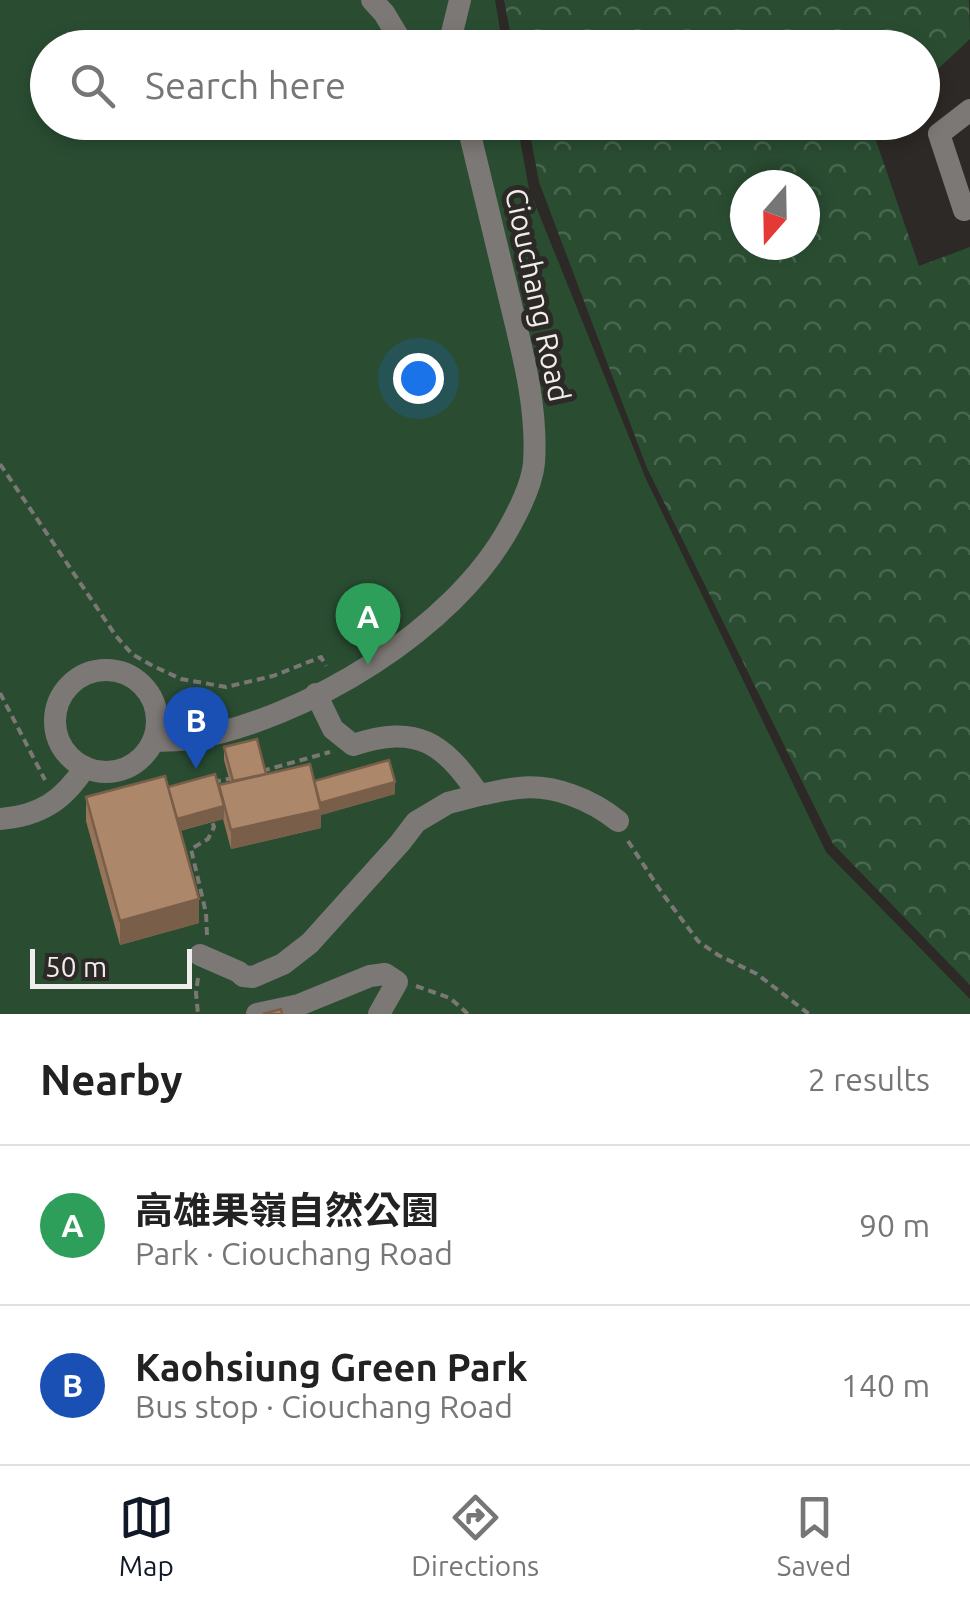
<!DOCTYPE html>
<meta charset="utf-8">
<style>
:root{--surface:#fff;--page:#f2f2f2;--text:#222;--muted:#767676;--line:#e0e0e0;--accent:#111827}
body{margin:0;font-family:Ubuntu,"Noto Sans TC",sans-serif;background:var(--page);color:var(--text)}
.compass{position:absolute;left:730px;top:170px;width:90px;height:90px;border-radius:50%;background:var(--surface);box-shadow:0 5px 15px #0003;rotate:200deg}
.scale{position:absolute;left:30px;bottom:25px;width:162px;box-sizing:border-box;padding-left:10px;border:5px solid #f0eeec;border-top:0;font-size:28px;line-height:35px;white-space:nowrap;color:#f0eeec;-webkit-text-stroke:8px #2c2926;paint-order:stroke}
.you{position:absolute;left:418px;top:378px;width:35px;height:35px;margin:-25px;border:8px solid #fff;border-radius:50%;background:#1a73e8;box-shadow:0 0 0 15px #1a73e833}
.badge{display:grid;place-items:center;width:65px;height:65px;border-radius:50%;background:var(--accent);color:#fff;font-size:32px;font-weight:700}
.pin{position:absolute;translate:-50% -82px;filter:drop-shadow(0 2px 5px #0008)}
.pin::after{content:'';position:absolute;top:52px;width:35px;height:30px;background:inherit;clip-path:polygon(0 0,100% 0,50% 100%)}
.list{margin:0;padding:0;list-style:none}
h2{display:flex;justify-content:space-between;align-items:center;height:130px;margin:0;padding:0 40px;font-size:42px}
h2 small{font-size:32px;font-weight:400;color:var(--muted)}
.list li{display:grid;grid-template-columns:65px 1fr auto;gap:30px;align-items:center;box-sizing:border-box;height:160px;padding:0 40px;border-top:2px solid var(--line)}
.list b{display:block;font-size:38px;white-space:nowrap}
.list p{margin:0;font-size:32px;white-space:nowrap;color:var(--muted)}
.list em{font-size:32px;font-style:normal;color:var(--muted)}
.icon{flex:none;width:55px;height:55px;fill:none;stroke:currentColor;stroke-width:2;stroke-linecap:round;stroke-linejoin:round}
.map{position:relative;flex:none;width:970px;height:1014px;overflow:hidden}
.search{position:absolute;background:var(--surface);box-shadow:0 5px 15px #0003;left:30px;right:30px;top:30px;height:110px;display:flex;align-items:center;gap:25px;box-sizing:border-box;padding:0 35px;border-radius:55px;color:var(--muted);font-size:38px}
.sheet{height:450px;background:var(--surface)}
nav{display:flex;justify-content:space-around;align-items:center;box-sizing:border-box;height:140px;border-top:2px solid var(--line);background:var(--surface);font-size:28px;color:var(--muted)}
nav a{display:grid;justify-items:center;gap:5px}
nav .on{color:var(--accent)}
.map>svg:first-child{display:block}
</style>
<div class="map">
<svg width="970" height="1014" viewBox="0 0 970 1014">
<defs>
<pattern id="forest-crowns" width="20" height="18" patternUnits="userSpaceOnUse" patternTransform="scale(2.5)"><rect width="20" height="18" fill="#2a4d32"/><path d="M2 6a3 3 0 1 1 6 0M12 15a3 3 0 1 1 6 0" fill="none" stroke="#496750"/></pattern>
</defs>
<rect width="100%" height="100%" fill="#2c2926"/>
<!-- forest -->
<g fill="url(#forest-crowns)" fill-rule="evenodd">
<polygon points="504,0 969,0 970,39 927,79 923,79 922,48 513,47"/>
<path d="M528,123h342l49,143 51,-19v738l-137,-141 -186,-376 -108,-286zM745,185h60v60h-60z"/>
</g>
<!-- park -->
<polygon fill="#2a4d32" points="0,0 495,0 503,47 48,48 48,122 517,123 529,189 646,479 826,852 970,999 970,1014 0,1014"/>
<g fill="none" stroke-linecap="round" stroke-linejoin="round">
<!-- path -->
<g stroke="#7a7774" stroke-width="4" stroke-dasharray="8 5" stroke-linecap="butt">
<polyline points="0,464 116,636 132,654 153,666 181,679 226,687 273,676 321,657 326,666"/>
<polyline points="0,693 45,780"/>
<polyline points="262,771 330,752"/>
<polyline points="213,782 233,778"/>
<polyline points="628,841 662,893 698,941 718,955 757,974 809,1014"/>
<polyline points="207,935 206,913 191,849 208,839 214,827 211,818"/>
<polyline points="198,978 196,993 198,1014"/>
<polyline points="416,986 450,998 468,1014"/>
</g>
<!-- minor -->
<g stroke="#7c7875" stroke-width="22">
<polyline points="372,0 384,13 405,48"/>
<polyline points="451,48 450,41 460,0"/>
<polyline points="964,210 939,134 970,110"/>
<circle cx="106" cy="721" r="51"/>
<path d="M316,694l17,35 20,16c64,-21 90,-3 126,50 13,-2 27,-6 40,-7 35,-4 73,12 99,33"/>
<path d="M153,741c13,-1 26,0 38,-2 114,-20 263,-109 319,-213 10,-18 22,-42 24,-63 4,-58 -13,-116 -26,-171 -14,-57 -27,-113 -41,-170"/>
<path d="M0,819c40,-3 64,-19 85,-52"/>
<polyline points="200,955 239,972 243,976 253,977 283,964 310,943 400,843 416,822 448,803 479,795"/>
<polyline points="257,1014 299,1005 370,976 385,974 397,982 379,1014"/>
</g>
</g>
<!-- wall -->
<polygon fill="#95745a" points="224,747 266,774 395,794 321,815 321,828 231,849 223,819 180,831 199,923 120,945 86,821 86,797 168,787 219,790 230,782 224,760"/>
<!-- shaded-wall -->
<g fill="#795e4a">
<polygon points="395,782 395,794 321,815 321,828 231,849 231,830"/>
<polygon points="224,806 224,819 174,832 174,820"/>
<polygon points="199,899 199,923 120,945 120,921"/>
</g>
<!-- building -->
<g fill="#ad8769" stroke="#795e4a" stroke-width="2.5">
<polygon points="257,739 266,774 233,781 224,747"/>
<polygon points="389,760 395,782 320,803 314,781"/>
<polygon points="310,764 321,810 231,830 219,785"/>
<polygon points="215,774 224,806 177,819 168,787"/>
<polygon points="165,776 199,899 120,921 86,797"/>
<polygon points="281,1009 282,1014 263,1014"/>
</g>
<g text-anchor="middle" stroke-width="10" stroke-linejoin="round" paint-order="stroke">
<!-- street labels -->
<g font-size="30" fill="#f0eeec" stroke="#2c2926">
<text transform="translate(537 295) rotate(78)" y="10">Ciouchang Road</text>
</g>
</g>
</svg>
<svg class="compass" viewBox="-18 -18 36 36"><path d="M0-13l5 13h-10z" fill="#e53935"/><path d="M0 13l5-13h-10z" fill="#767676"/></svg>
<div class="scale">50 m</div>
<div class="you"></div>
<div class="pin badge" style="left:368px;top:665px;background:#2e9e5b">A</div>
<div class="pin badge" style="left:196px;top:769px;background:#1a4fb4">B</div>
<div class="search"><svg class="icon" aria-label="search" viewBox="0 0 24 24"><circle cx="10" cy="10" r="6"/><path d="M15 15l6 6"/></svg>Search here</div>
</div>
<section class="sheet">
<h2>Nearby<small>2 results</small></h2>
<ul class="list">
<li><span class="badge" style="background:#2e9e5b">A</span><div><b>高雄果嶺自然公園</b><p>Park · Ciouchang Road</p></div><em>90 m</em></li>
<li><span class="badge" style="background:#1a4fb4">B</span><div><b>Kaohsiung Green Park</b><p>Bus stop · Ciouchang Road</p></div><em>140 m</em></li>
</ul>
</section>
<nav>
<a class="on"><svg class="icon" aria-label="map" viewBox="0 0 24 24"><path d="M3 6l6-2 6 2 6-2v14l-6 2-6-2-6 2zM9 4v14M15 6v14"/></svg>Map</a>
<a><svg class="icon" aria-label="directions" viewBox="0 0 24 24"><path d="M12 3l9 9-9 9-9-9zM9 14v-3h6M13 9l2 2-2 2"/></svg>Directions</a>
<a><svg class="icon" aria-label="saved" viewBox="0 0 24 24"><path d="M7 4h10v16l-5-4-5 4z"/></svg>Saved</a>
</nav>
